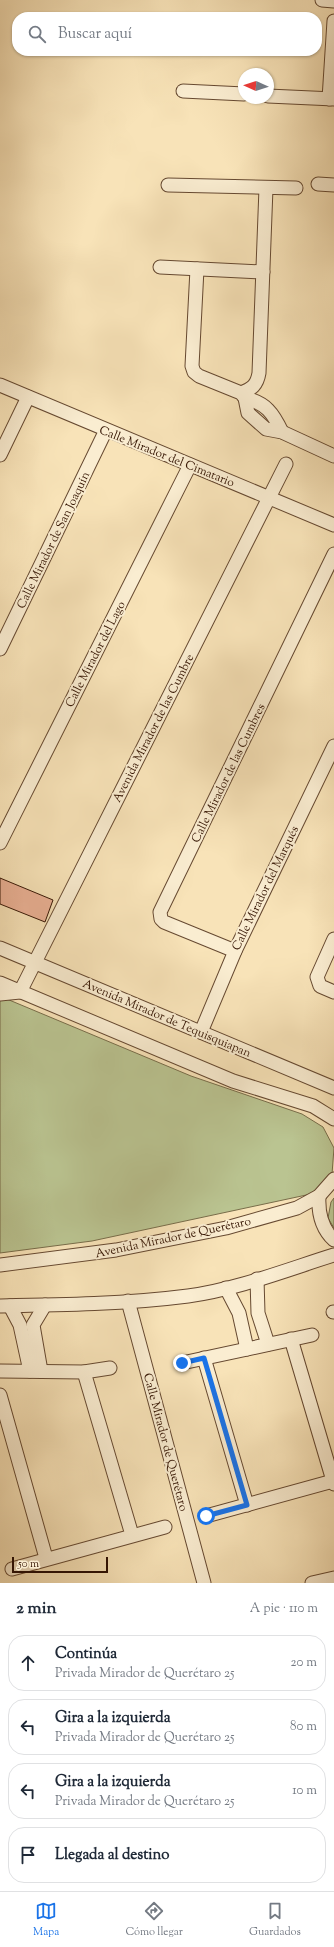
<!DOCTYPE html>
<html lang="es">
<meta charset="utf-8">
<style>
:root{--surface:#fff;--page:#f2f2f3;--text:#1f2937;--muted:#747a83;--line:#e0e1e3;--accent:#1a73e8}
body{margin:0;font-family:"Sorts Mill Goudy",serif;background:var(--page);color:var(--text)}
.compass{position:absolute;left:238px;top:68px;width:36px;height:36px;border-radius:50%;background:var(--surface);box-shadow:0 1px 3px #0004;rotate:273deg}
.scale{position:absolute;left:12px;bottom:10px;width:96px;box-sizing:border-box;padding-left:4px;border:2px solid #361604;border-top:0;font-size:11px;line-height:14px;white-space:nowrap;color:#361604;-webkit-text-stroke:3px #faedd1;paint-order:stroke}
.stop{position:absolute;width:12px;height:12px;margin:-9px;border:3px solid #1a73e8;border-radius:50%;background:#fff}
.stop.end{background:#1a73e8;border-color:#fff;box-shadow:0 1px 4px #0008}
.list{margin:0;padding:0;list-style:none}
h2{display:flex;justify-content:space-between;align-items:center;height:52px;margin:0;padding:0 16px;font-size:17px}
h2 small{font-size:13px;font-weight:400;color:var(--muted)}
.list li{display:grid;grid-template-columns:26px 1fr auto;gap:12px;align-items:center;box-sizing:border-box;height:56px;margin:0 8px 8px;padding:0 8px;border:1px solid var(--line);border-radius:16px}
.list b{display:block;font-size:15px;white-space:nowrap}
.list p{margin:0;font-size:13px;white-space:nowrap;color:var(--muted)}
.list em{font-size:13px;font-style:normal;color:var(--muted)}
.icon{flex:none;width:22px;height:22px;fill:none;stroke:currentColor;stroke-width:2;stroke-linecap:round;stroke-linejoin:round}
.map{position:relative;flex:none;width:334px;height:1583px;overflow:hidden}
.search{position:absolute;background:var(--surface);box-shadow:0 1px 3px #0004;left:12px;right:12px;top:12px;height:44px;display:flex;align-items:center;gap:10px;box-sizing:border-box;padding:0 14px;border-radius:16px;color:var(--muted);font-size:15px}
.sheet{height:308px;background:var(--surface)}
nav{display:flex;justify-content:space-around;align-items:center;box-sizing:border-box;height:56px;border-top:1px solid var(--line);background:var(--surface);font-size:11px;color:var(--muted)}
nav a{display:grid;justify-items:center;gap:2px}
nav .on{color:var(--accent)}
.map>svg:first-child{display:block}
</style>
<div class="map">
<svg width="334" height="1583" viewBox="0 0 334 1583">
<rect width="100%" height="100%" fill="#f8e3b8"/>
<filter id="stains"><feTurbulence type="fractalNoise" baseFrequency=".005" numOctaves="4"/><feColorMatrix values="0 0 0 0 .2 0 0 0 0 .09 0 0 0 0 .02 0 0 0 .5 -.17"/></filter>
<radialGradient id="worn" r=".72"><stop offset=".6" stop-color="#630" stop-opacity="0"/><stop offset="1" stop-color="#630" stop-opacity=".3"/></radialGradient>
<!-- green -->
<g fill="#bac491" stroke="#786d4a">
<polygon points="2,997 191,1076 302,1114 323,1127 334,1148 332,1174 311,1194 92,1241 0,1253 0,998"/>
<polygon points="334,1198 334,1228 328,1218 331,1202"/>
</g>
<!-- building -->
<polygon fill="#ebb195" stroke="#361604" points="0,878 53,900 45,922 0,904"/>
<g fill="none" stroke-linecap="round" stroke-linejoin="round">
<!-- minor casing -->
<g stroke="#664931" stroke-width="15">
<g id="minor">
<polyline points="322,0 334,1"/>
<polyline points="183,91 244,94"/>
<polyline points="268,96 334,99"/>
<polyline points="329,99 334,21"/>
<polyline points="318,184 334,185"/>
<polyline points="168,185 296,188"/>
<polyline points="160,267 263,272"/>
<polyline points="197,269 192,366 194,372 199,376 241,393 245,398 248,413 266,429 282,432 334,456"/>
<polyline points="0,385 334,525"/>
<path d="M241,393c11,-4 16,-8 18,-20l7,-185"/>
<path d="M245,398c21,5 28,15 37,34"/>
<polyline points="0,455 28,397"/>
<polyline points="0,649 106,430"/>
<polyline points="0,843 190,465"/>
<polyline points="334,939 317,977 320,986 334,992"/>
<polyline points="0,948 334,1088"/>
<polyline points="235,951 164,922 161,919 160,912 334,554"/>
<polyline points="0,983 233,1081 313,1106 334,1119"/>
<polyline points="0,994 20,992 286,464"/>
<polyline points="201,1032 235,951 334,746"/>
<path d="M319,1196c-1,17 2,32 15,44"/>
<polyline points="0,1265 116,1250 226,1228 297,1208 319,1196 334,1179"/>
<polyline points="257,1279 258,1313 268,1344"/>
<polyline points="226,1288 239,1313 247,1349"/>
<polyline points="128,1301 204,1583"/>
<path d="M0,1306c62,-1 126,-2 188,-10 50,-7 98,-26 146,-41"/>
<polyline points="10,1306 20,1325 30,1371"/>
<polyline points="333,1312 334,1312"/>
<polyline points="291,1339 334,1484"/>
<polyline points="204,1358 247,1505"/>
<polyline points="182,1363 312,1335"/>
<polyline points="0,1371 84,1372 110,1368"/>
<polyline points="41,1371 33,1325 45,1305"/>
<polyline points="84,1372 132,1535"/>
<polyline points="0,1395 46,1558"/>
<polyline points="206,1516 333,1481"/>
<polyline points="12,1569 165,1527"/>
<polyline points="312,1583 334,1578"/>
</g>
</g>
<!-- minor -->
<use href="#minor" stroke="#faedd1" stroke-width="13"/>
</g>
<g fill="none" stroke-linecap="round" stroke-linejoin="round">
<!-- route -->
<polyline stroke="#1a73e8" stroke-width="5" points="182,1363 204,1358 247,1505 206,1516"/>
</g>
<g text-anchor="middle" stroke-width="4" stroke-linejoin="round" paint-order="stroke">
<!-- street labels -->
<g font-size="12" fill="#361604" stroke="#faedd1">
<text transform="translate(167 456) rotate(22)" y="4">Calle Mirador del Cimatario</text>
<text transform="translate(53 540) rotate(-64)" y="4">Calle Mirador de San Joaquín</text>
<text transform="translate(95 654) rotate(-63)" y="4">Calle Mirador del Lago</text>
<text transform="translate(153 728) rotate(-63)" y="4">Avenida Mirador de las Cumbre</text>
<text transform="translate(228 773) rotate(-64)" y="4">Calle Mirador de las Cumbres</text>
<text transform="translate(265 888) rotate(-64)" y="4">Calle Mirador del Marqués</text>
<text transform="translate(167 1018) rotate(23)" y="4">Avenida Mirador de Tequisquiapan</text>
<text transform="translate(173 1237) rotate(-12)" y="4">Avenida Mirador de Querétaro</text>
<text transform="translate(166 1442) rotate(75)" y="4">Calle Mirador de Querétaro</text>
</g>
</g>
<rect width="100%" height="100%" filter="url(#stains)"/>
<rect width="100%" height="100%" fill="url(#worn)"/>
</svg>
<svg class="compass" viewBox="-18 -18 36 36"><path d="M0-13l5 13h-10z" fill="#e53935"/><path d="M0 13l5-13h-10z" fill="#747a83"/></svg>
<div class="scale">50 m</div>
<div class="stop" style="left:206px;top:1516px"></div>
<div class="stop end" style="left:182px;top:1363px"></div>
<div class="search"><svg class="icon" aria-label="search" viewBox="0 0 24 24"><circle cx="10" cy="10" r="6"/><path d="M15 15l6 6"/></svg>Buscar aquí</div>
</div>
<section class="sheet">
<h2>2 min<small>A pie · 110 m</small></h2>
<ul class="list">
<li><svg class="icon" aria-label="ahead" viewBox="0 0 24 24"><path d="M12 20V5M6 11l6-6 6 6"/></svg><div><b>Continúa</b><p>Privada Mirador de Querétaro 25</p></div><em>20 m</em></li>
<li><svg class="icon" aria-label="left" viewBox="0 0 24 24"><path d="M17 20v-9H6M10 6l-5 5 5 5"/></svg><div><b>Gira a la izquierda</b><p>Privada Mirador de Querétaro 25</p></div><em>80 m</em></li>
<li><svg class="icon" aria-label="left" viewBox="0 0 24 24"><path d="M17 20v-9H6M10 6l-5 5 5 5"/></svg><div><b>Gira a la izquierda</b><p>Privada Mirador de Querétaro 25</p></div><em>10 m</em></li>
<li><svg class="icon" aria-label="arrive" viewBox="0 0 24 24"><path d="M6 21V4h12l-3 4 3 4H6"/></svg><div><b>Llegada al destino</b></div></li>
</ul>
</section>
<nav>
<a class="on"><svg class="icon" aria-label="map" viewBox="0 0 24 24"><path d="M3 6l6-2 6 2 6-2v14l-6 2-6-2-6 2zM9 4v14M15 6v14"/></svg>Mapa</a>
<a><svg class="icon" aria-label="directions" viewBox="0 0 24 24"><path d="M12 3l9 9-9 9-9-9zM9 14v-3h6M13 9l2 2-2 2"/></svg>Cómo llegar</a>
<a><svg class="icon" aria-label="saved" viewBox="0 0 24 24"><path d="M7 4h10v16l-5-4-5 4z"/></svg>Guardados</a>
</nav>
